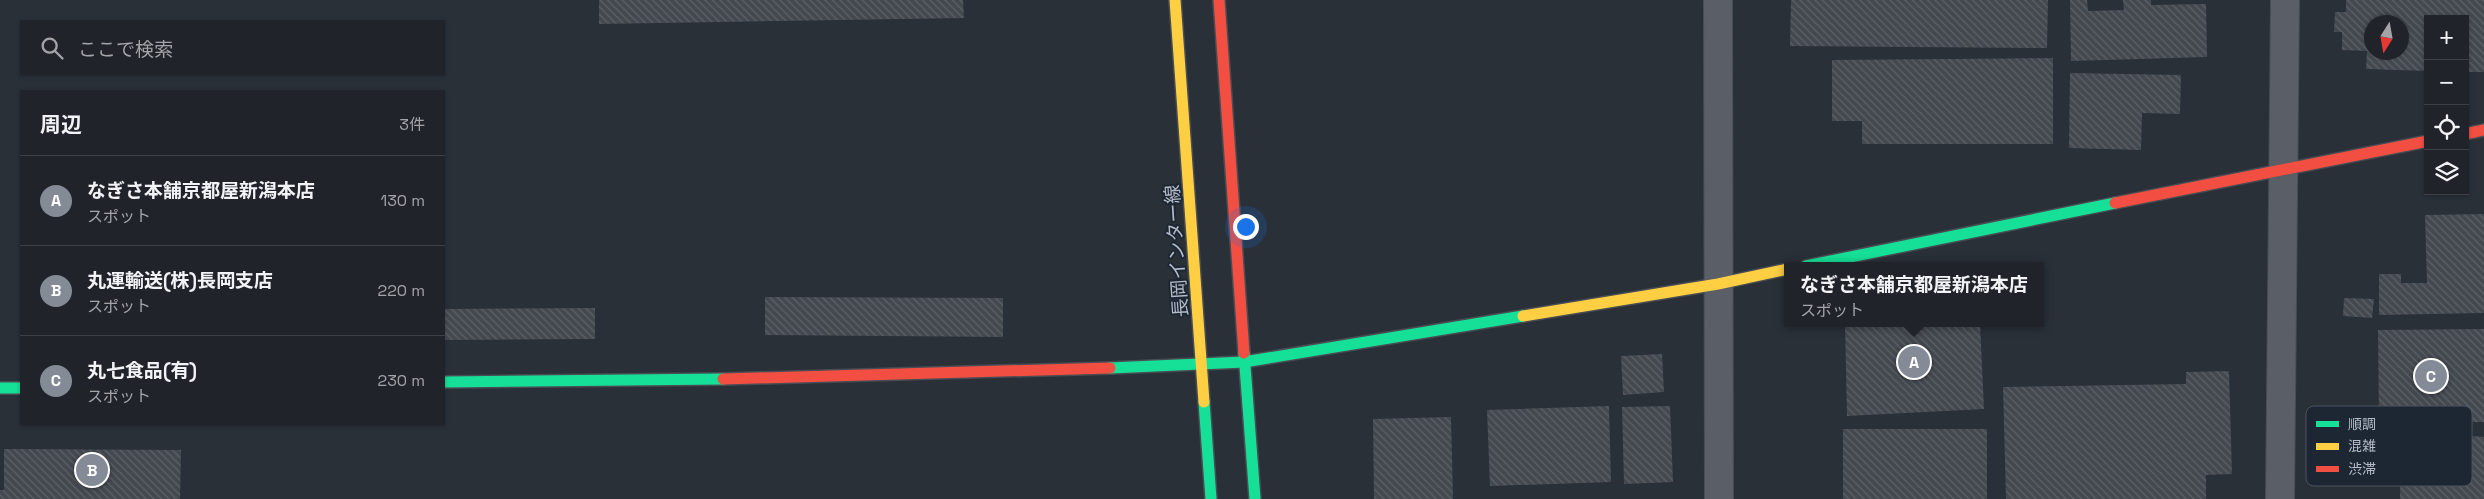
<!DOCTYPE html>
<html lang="ja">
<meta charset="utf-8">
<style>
:root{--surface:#20242a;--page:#282c32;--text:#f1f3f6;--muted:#a2a4a8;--line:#3d4147;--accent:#848b96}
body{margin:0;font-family:"Space Grotesk","Noto Sans JP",sans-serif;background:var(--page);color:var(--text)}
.controls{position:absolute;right:15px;top:15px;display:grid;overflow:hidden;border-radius:0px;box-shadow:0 1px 4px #0004}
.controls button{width:45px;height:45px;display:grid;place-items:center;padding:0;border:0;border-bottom:1px solid var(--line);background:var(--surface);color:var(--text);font:25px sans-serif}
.compass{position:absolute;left:2364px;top:15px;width:45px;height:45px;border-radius:50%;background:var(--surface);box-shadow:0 1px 4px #0004;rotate:191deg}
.you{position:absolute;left:1245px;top:226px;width:18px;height:18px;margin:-12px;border:4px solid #fff;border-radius:50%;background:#1a73e8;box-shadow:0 0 0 8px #1a73e833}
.badge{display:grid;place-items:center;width:32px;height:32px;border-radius:50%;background:var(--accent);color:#fff;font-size:16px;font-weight:700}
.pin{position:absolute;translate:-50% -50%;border:2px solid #fff;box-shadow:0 1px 5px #0006}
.popup{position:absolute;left:1784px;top:262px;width:260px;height:65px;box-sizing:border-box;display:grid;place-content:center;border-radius:0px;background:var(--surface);filter:drop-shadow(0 1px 4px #0005);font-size:16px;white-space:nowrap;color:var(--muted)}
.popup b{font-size:19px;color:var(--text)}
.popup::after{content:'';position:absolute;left:50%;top:100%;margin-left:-10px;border:10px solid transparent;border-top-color:var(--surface)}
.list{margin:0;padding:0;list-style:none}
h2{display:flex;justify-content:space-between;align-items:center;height:65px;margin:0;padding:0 20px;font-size:21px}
h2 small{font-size:16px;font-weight:400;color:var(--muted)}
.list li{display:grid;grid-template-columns:32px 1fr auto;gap:15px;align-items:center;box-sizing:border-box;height:90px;padding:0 20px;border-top:1px solid var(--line)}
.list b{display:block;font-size:19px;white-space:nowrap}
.list p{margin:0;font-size:16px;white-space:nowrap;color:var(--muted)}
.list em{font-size:16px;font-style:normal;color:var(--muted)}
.icon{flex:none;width:28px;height:28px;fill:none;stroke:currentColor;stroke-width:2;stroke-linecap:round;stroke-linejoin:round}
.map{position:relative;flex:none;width:2484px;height:499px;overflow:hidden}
.search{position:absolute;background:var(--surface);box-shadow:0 1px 4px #0004;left:20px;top:20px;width:425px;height:55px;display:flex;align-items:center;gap:12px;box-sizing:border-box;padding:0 18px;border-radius:0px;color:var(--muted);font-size:19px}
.panel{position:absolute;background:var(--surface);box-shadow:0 1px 4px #0004;left:20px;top:90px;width:425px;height:335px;border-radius:0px}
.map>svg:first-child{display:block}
</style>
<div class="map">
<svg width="2484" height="499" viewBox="0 0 2484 499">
<defs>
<pattern id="building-back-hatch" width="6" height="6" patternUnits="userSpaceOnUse" patternTransform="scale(1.25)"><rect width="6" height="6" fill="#444950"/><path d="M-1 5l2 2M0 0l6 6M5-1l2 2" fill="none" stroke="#5d6168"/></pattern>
</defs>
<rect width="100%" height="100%" fill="#2a3038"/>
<!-- building -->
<g fill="url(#building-back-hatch)" fill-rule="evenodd">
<polygon points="599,0 963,0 964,18 599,24"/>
<polygon points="1791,0 2048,0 2047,48 1790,46"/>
<polygon points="2070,0 2087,0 2088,11 2124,10 2123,0 2151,0 2151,5 2206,4 2207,57 2071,61"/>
<path d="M2346,0h138v72h-19v-53h-37v52l-62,-2 1,-18 -25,-1v-18h-8l1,-20h11zM2372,22h30v30h-30z"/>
<polygon points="2053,58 2053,144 1862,144 1862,121 1832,121 1832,60"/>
<polygon points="2070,73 2181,75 2180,114 2142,113 2141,150 2069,148"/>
<polygon points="2484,214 2484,313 2379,315 2379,274 2401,274 2401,283 2427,283 2425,215"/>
<polygon points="765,297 1003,298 1003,337 765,335"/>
<polygon points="2344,298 2374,299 2372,318 2343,316"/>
<polygon points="595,308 595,339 444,340 444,309"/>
<polygon points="1845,323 1980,323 1984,409 1847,416"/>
<polygon points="2484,329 2484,422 2379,423 2378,330"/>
<polygon points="1662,354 1664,392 1623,395 1621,356"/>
<polygon points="2229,371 2232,474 2206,475 2206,499 2006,499 2003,387 2186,384 2186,372"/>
<polygon points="1609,406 1611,482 1490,486 1487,410"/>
<polygon points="1670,406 1673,482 1624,484 1622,407"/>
<polygon points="1451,417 1453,499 1374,499 1373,419"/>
<rect x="1843" y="429" width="144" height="70"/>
<polygon points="2472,436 2484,437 2484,499 2400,499 2401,444 2472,445"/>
<polygon points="4,449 181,450 180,499 0,499 0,490 4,490"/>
</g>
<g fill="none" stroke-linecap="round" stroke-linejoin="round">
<!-- street casing -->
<g stroke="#484c53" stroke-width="30">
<g id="street">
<polyline points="1718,0 1719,499"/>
<polyline points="2280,499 2285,0"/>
</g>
</g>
<!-- fast casing -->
<g stroke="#484c53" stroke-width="14">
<g id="fast">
<polyline points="1806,266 2115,203"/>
<polyline points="1244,353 1255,499"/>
<polyline points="1110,368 1244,362 1523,316"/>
<polyline points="444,382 723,379"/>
<polyline points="0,388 21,388"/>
<polyline points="1204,402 1211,499"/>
</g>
</g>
<!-- slow casing -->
<g stroke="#484c53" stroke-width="14">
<g id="slow">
<polyline points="1175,0 1204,402"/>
<polyline points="1523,316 1718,284 1788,269"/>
</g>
</g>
<!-- jam casing -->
<g stroke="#484c53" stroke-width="14">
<g id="jam">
<polyline points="1219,0 1244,353"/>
<polyline points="2465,134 2484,130"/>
<polyline points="2115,203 2428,141"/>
<polyline points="723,379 1110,368"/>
</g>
</g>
<!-- street -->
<use href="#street" stroke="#5a5e66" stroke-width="28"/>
<!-- fast -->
<use href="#fast" stroke="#16e098" stroke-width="11"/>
<!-- slow -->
<use href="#slow" stroke="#ffcf43" stroke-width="11"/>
<!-- jam -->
<use href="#jam" stroke="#f24e42" stroke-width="11"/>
</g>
<g text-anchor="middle" stroke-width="4" stroke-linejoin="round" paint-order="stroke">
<!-- street labels -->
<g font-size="19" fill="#b4bcc9" stroke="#1d2633">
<text transform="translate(1176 251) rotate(-94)" y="7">長岡インター線</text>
</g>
</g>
<!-- legend -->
<rect x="2306" y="406" width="166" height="80" rx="8" fill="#1d2633" stroke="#4a5360" stroke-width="1"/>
<rect x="2316" y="421" width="23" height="6" fill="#16e098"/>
<rect x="2316" y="443" width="23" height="7" fill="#ffcf43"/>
<rect x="2316" y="466" width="23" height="6" fill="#f24e42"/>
<g font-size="14" fill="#b4bcc9">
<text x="2348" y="429">順調</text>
<text x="2348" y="451">混雑</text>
<text x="2348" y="474">渋滞</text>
</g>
</svg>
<div class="controls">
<button>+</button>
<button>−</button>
<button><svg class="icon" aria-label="locate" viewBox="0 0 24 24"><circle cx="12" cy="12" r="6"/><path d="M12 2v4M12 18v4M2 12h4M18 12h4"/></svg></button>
<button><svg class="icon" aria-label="layers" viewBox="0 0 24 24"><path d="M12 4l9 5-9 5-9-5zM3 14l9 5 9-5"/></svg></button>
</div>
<svg class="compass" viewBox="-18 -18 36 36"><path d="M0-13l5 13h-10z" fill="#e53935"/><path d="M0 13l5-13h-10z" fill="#a2a4a8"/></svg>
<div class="you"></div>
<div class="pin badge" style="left:1914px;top:362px">A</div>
<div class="popup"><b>なぎさ本舗京都屋新潟本店</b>スポット</div>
<div class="pin badge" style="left:92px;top:470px">B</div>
<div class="pin badge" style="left:2431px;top:376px">C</div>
<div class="search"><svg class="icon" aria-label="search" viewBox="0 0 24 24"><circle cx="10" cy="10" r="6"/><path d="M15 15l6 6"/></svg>ここで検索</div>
<section class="panel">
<h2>周辺<small>3件</small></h2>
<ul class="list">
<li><span class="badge">A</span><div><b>なぎさ本舗京都屋新潟本店</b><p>スポット</p></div><em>130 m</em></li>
<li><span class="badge">B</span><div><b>丸運輸送(株)長岡支店</b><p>スポット</p></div><em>220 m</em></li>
<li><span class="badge">C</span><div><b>丸七食品(有)</b><p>スポット</p></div><em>230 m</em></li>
</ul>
</section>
</div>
